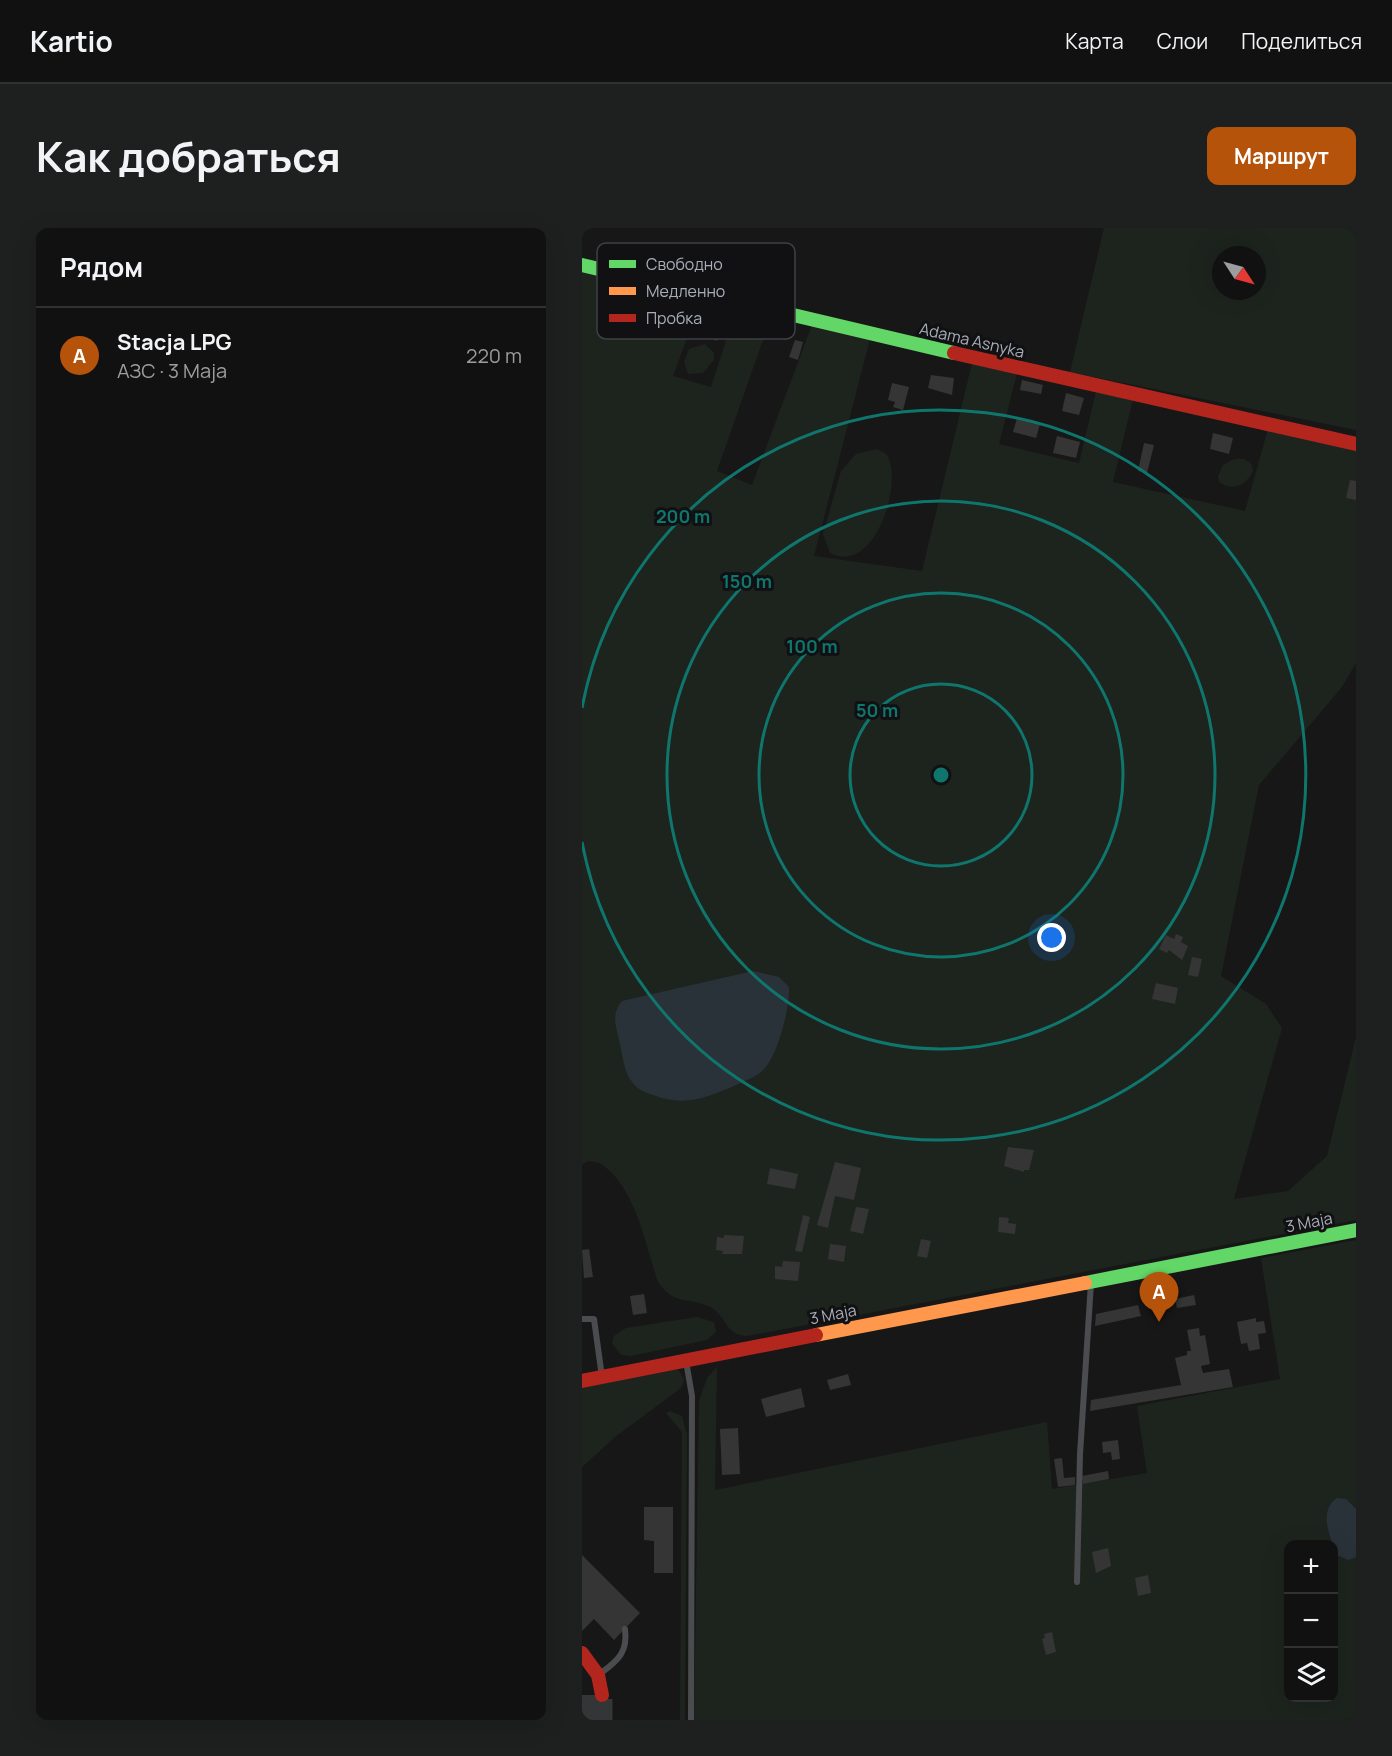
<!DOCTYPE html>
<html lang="ru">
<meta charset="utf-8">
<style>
:root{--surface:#111;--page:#1e1f1f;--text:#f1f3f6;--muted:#9c9d9f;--line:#303131;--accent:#b45309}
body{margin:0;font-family:Manrope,sans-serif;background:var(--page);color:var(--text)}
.controls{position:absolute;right:18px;bottom:18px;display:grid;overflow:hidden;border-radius:12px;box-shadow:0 6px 24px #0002}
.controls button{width:54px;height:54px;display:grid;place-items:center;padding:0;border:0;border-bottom:2px solid var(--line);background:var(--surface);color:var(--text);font:30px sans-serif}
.compass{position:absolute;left:630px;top:18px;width:54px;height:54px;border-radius:50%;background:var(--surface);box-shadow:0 6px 24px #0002;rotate:126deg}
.you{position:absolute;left:470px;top:710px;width:21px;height:21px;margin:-15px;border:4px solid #fff;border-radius:50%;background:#1a73e8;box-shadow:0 0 0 9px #1a73e833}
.badge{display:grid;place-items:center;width:39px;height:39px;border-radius:50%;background:var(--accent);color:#fff;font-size:20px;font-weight:700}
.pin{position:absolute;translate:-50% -50px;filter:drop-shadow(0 2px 3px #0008)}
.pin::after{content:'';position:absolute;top:32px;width:21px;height:18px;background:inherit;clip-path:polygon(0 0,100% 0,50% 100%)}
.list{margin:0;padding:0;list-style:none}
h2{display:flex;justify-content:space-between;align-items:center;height:78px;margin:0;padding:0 24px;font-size:26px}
h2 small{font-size:20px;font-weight:400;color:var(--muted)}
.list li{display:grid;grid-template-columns:39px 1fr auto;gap:18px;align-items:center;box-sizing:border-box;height:96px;padding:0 24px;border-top:2px solid var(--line)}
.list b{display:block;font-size:22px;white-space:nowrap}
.list p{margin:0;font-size:20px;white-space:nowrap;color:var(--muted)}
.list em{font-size:20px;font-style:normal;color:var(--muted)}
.icon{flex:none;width:33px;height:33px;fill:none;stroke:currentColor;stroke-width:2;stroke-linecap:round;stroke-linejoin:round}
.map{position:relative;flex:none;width:774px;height:1492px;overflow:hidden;border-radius:12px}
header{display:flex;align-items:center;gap:36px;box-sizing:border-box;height:84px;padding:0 30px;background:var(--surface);border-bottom:2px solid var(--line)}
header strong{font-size:28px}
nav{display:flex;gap:33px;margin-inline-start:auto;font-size:21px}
.intro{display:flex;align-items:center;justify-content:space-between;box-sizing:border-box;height:144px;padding:0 36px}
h1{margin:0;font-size:42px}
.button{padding:15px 27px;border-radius:12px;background:var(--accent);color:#fff;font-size:21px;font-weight:700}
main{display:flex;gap:36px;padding:0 36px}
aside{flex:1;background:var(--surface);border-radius:12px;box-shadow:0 6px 24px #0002}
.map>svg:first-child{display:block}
</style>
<header>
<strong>Kartio</strong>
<nav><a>Карта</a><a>Слои</a><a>Поделиться</a></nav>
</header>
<div class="intro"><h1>Как добраться</h1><a class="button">Маршрут</a></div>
<main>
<aside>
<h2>Рядом<small></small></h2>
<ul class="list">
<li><span class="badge">A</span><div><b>Stacja LPG</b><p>АЗС · 3 Maja</p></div><em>220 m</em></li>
</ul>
</aside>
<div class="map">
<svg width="774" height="1492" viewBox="0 0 774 1492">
<rect width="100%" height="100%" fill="#171717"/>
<!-- green -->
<g fill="#1d241e" fill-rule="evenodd">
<path d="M522,0h252v202l-286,-58zM639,27h36v36h-36z"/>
<path d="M0,44l119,28 -28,76 38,11 25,-78 35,8 -54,154 35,14 60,-160 58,14 -56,217 108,15 50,-208 45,10 -18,71 80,19 17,-71 37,7 -20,83 132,29 23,-82 88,18v216l-14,24 -83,98 -38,191 45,28 16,24 -48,171 54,-8 39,-35 29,-119v183l-609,116c-22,-1 -20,-19 -35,-28 -22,-12 -37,-1 -54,-26 -13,-38 -22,-95 -58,-119l-11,-2 -7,3z"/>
<polygon points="123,116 132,125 132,132 121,145 106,146 102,134 107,121"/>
<path d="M295,221l9,5c19,25 -11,123 -56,99l-7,-19 18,-63 15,-17z"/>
<path d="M652,231c10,-2 18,1 19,12 -6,14 -21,21 -34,11l-1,-6 5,-11z"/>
<path d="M774,1012v480h-662l5,-319 8,-23 10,-11 -2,123 332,-68 5,67 95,-16 -10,-67 143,-27 -19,-121zM706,1316h46v154h-46z"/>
<polygon points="115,1089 132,1094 134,1104 125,1112 49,1128 39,1127 30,1115 32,1108 44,1100"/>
<polygon points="96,1141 102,1152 99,1160 33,1209 0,1239 0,1159"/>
<polygon points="88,1183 100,1188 105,1206 103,1492 98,1492 100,1204 84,1185"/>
</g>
<!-- water -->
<g fill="#2a3239">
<path d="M171,743l26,6 10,10c1,20 -11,68 -25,82 -7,8 -18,11 -28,16 -29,13 -53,22 -83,10 -8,-3 -15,-5 -20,-12 -9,-10 -10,-26 -13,-39 -3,-16 -10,-29 2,-43z"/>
<path d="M755,1270l9,1 10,10v48l-8,3 -11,-5c-7,-18 -19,-44 0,-57z"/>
</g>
<!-- building -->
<g fill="#353536">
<polygon points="128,86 145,92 140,107 137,105 135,113 130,111 132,104 123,100"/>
<polygon points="192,98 207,102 205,112 190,109"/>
<polygon points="213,112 221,114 216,132 207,129"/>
<polygon points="349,147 372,150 370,167 346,160"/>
<polygon points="440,152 461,157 459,166 438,162"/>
<polygon points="310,155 327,159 321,182 311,179 313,174 306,172"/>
<polygon points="484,165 502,170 497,187 480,183"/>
<polygon points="435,190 458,196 454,210 431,204"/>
<polygon points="631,205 651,210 647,226 628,221"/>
<polygon points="475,208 498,214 494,230 471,225"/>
<polygon points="562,215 572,217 565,245 556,243"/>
<polygon points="768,252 774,253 774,272 764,270"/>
<polygon points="594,706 601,709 599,714 606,718 600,732 587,722 585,725 577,721 584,707 592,711"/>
<polygon points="610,729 620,731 616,749 606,747"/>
<polygon points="574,755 596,760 593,776 570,771"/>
<polygon points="426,919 452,922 447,942 442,942 442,944 422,938"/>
<polygon points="253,934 279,940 272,972 253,968 246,1000 235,997"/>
<polygon points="188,940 216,946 213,961 185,956"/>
<polygon points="274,979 287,981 281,1006 268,1003"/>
<polygon points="221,987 228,989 220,1024 213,1023"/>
<polygon points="417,989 427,990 426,995 434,996 433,1006 416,1004"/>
<polygon points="142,1007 162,1008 160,1026 140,1026 141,1023 134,1022 135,1009 142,1010"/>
<polygon points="339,1011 349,1013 345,1030 335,1028"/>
<polygon points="248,1016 264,1018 262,1034 246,1031"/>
<polygon points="7,1021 11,1049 2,1050 0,1022"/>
<polygon points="201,1033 218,1034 216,1053 193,1051 193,1038 200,1039"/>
<polygon points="62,1066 65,1085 51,1087 48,1068"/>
<polygon points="612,1067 614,1077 595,1080 593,1071"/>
<polygon points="556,1077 559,1088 513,1098 514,1086"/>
<polygon points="674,1090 674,1094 682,1093 684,1105 676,1106 678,1121 667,1123 665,1115 659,1116 655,1094"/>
<polygon points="617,1100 618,1108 623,1107 628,1136 619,1138 621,1145 647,1141 651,1159 508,1183 509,1172 599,1157 593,1130 605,1127 605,1123 609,1123 605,1102"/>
<polygon points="266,1146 269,1157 248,1162 245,1152"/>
<polygon points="219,1160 223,1179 184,1189 179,1171"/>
<polygon points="156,1200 158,1246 140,1247 138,1201"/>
<polygon points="536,1212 538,1231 530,1232 529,1224 521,1225 520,1214"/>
<polygon points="480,1230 482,1250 493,1249 493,1257 476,1259 472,1231"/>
<polygon points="526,1243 527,1251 501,1256 500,1248"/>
<polygon points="62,1279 91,1279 91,1345 72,1345 72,1313 62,1312"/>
<polygon points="526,1320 529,1338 514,1345 510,1324"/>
<polygon points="0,1327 58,1385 32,1412 12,1391 0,1403"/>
<polygon points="566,1347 569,1365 556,1368 553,1350"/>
<polygon points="470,1404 474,1424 464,1427 460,1411 463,1410 462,1406"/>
<rect x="0" y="1467" width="26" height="25"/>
</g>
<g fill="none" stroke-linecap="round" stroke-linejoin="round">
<!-- highway-tunnel -->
<g stroke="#343537" stroke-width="21" stroke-dasharray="21 10" stroke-linecap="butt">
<polyline points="5,1492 5,1467"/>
<polyline points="20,1492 20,1467"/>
</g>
<!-- lane -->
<g stroke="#4b4c50" stroke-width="6">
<polyline points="570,1042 578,1086"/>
<polyline points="0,1091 12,1091 20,1149"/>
<polyline points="104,1133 110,1168 109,1492"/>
<polyline points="495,1354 498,1226 509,1055"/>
<path d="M19,1445c18,-13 27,-22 24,-44"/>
</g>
<!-- fast -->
<g stroke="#63d668" stroke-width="14">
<polyline points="0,37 372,125"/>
<polyline points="503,1055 774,1002"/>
</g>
<!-- slow -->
<polyline stroke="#ff974d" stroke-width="14" points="234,1107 503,1055"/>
<!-- jam -->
<g stroke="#b3261e" stroke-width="14">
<polyline points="372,125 774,216"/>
<polyline points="0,1153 234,1107"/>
<polyline points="0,1425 16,1447 20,1467"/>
</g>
</g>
<!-- distance rings -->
<g fill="none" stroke="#0f766e" stroke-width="3">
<circle cx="359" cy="547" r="91"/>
<circle cx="359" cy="547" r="182"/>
<circle cx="359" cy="547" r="274"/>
<path d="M0 480A365 365 0 1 1 0 614"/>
</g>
<g text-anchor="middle" stroke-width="6" stroke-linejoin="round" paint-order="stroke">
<!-- street labels -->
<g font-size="16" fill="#a8adb8" stroke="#111113">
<text transform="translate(390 112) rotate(13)" y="6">Adama Asnyka</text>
<text transform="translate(727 994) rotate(-11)" y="6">3 Maja</text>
<text transform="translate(251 1086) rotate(-11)" y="6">3 Maja</text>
</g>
</g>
<!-- legend -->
<rect x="15" y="15" width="198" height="96" rx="9" fill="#111113" stroke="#3e4045" stroke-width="1.5"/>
<rect x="27" y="32" width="27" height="8" fill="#63d668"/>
<rect x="27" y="59" width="27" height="8" fill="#ff974d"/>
<rect x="27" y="86" width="27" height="8" fill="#b3261e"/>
<g font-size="16" fill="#a8adb8">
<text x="64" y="42">Свободно</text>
<text x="64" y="69">Медленно</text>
<text x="64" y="96">Пробка</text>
</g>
<circle cx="359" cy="547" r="9" fill="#0f766e" stroke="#111113" stroke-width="3"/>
<g font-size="18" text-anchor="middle" font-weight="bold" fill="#0f766e" stroke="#111113" stroke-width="6" stroke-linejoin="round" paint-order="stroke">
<text x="101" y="295">200 m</text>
<text x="165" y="360">150 m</text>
<text x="230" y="425">100 m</text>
<text x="295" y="489">50 m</text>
</g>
</svg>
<div class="controls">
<button>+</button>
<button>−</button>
<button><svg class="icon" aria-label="layers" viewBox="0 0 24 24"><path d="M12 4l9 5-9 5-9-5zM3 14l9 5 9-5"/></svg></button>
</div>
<svg class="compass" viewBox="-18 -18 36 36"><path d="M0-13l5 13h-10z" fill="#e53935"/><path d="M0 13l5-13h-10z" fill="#9c9d9f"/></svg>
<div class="you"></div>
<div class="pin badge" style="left:577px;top:1094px">A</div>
</div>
</main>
